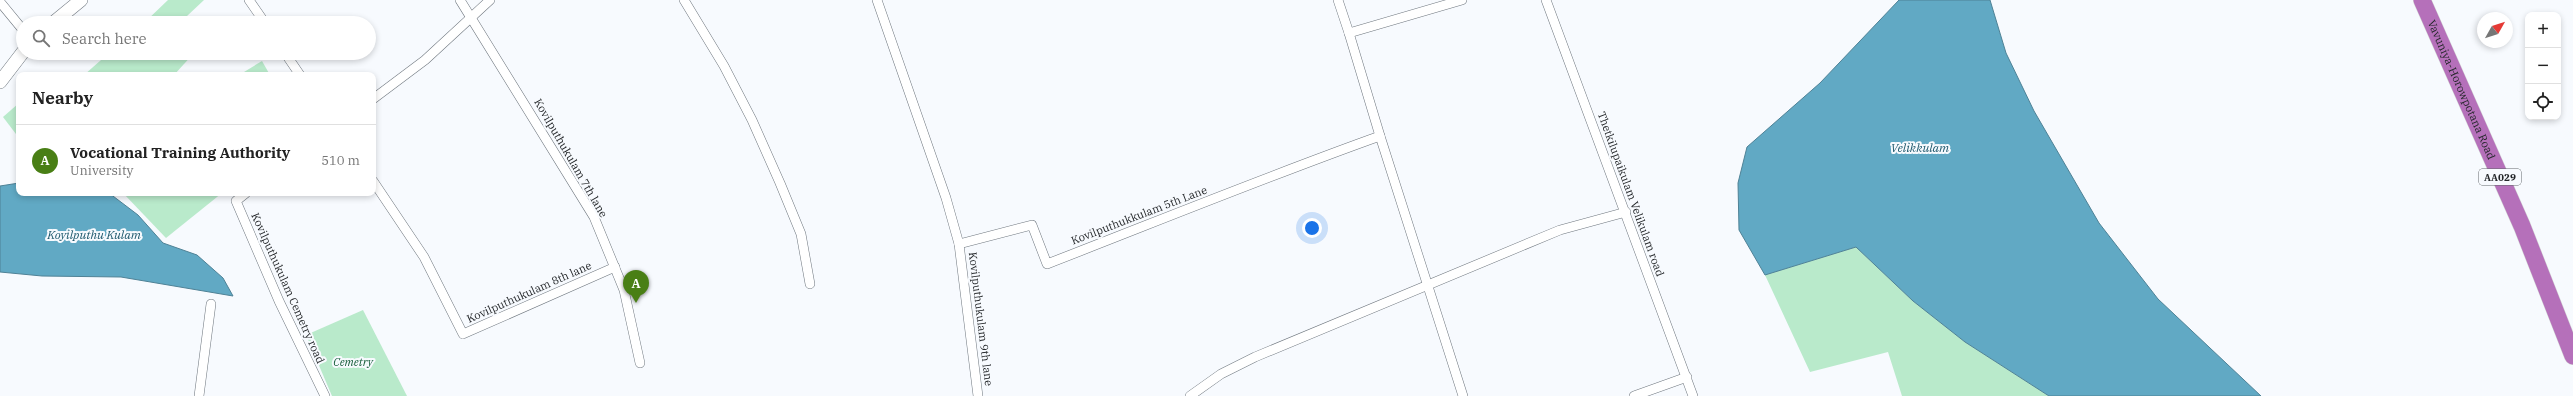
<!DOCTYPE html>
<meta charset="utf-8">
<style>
:root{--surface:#fff;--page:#f6f6f6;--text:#222;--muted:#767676;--line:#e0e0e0;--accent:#497f15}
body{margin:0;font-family:"IBM Plex Serif",serif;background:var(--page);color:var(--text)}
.controls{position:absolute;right:12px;top:12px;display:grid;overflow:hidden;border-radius:8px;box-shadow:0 2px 6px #0003}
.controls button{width:36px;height:36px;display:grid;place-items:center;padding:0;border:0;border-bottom:1px solid var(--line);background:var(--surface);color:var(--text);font:20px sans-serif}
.compass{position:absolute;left:2477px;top:12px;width:36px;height:36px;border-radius:50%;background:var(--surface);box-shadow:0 2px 6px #0003;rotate:51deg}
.you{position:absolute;left:1312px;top:228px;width:14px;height:14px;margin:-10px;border:3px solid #fff;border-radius:50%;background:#1a73e8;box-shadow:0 0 0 6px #1a73e833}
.badge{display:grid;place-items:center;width:26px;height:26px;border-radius:50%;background:var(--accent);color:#fff;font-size:13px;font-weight:700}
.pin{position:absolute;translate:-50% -33px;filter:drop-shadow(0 1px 2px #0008)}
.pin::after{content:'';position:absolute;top:21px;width:14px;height:12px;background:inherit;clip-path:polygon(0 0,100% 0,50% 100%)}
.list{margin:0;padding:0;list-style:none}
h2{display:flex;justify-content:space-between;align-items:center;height:52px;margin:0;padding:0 16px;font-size:17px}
h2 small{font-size:13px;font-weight:400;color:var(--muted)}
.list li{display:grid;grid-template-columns:26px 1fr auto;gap:12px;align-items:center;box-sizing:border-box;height:72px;padding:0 16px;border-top:1px solid var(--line)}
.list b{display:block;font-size:15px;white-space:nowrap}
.list p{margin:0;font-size:13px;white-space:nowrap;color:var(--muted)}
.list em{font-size:13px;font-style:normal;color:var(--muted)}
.icon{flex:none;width:22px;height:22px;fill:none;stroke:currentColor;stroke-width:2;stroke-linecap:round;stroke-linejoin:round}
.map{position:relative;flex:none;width:2573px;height:396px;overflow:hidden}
.search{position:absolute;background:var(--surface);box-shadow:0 2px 6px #0003;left:16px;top:16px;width:360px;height:44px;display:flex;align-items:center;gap:10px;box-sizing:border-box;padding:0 14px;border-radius:22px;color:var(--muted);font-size:15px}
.panel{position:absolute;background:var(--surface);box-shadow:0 2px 6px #0003;left:16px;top:72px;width:360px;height:124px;border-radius:8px}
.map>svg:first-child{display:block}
.green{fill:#b9eacb}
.water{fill:#61a9c4;stroke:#4f8296}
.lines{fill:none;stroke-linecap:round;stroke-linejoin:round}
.street-casing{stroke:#6f777f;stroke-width:10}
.secondary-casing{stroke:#6f777f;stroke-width:14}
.highway-casing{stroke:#d3d4d4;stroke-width:18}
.street{stroke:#fff;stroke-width:9}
.secondary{stroke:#fff;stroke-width:13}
.highway{stroke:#b570ba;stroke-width:17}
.labels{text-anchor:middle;stroke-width:4;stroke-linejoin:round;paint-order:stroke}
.shield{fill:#f7fafe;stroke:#63666a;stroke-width:1}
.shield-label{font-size:10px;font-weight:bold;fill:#24272a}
.street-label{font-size:11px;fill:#24272a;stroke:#f7fafe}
.park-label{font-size:11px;font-style:italic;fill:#135b38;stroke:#f7fafe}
.water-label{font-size:12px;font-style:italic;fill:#215b6f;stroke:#f7fafe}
</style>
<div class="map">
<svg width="2573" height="396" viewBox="0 0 2573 396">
<rect width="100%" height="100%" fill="#f7fafe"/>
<g class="green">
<path d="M168 0H204L187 16 191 23H144Z"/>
<path d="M109 53H194L174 75H84Z"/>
<path d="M262 61 270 75H239Z"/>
<path d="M19 103V138L3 117Z"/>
<path d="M123 193H222L166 238Z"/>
<path d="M1856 247 1913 301 1965 342 2049 396H1902L1888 352 1810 372 1765 275Z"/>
<path d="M363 310 407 396H332L306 335Z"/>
</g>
<g class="water">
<path d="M1899 0H1990L2006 53 2034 111 2099 223 2158 299 2261 396H2049L1965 342 1913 301 1856 247 1765 275 1739 230 1738 183 1747 147 1820 83Z"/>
<path d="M19 183V193H109L138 215 163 243 197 255 223 278 233 296 121 277 42 276 0 272V186Z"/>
</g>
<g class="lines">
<defs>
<g id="street">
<path d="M249 0 265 23"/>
<path d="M460 0 594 217 624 290 640 363"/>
<path d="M684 0 724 66 752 120 780 183 801 234 810 284"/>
<path d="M877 0 946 198 959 244 1032 225 1047 264C1158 221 1268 176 1380 136L1349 33 1462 0"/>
<path d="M1338 0 1349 33"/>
<path d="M1546 0 1693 396"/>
<path d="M0 2 23 30"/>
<path d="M285 53 300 75"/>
<path d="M373 99 425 60 490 0"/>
<path d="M1380 136 1463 396"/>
<path d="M373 181 424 257 463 334 615 267"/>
<path d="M246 193 236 201 279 301 325 396"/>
<path d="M959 244 978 396"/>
<path d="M199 396 211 304"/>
<path d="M1190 396 1221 374 1255 357 1560 230 1626 212"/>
<path d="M1634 396 1687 377"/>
</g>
<g id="secondary">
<path d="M53 23 81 0"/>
<path d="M0 82 23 52"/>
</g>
<g id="highway">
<path id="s1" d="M2422 0 2522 226 2573 356"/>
</g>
</defs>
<use href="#street" class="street-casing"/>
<use href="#secondary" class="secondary-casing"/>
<use href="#highway" class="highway-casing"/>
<use href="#street" class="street"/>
<use href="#secondary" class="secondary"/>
<use href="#highway" class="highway"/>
</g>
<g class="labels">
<rect class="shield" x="2479" y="169" width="42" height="16" rx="3"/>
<g class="shield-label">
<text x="2500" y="181">AA029</text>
</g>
<g class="street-label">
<text dy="4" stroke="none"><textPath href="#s1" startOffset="98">Vavuniya-Horowpotana Road</textPath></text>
<text transform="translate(571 158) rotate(60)" y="4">Kovilputhukulam 7th lane</text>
<text transform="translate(1631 194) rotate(70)" y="4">Thetkilupaikulam Velikulam road</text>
<text transform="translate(1139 215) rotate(-21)" y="4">Kovilputhukkulam 5th Lane</text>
<text transform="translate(288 288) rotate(66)" y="4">Kovilputhukulam Cemetry road</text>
<text transform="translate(529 292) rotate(-24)" y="4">Kovilputhukulam 8th lane</text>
<text transform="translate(981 319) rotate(83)" y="4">Kovilputhukulam 9th lane</text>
</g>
<g class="park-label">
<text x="353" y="366">Cemetry</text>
</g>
<g class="water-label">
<text x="1920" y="152">Velikkulam</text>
<text x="94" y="239">Koyilputhu Kulam</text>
</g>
</g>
</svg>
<div class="controls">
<button>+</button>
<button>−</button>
<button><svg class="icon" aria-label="locate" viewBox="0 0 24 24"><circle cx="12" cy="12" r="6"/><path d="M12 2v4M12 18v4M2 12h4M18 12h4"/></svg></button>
</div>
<svg class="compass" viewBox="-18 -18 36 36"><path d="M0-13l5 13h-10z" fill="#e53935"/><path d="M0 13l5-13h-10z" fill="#767676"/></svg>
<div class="you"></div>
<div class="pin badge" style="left:636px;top:303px">A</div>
<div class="search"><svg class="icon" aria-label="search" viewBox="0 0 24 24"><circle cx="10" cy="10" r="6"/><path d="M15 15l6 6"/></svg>Search here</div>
<section class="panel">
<h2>Nearby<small></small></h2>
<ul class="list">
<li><span class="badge">A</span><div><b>Vocational Training Authority</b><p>University</p></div><em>510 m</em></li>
</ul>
</section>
</div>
